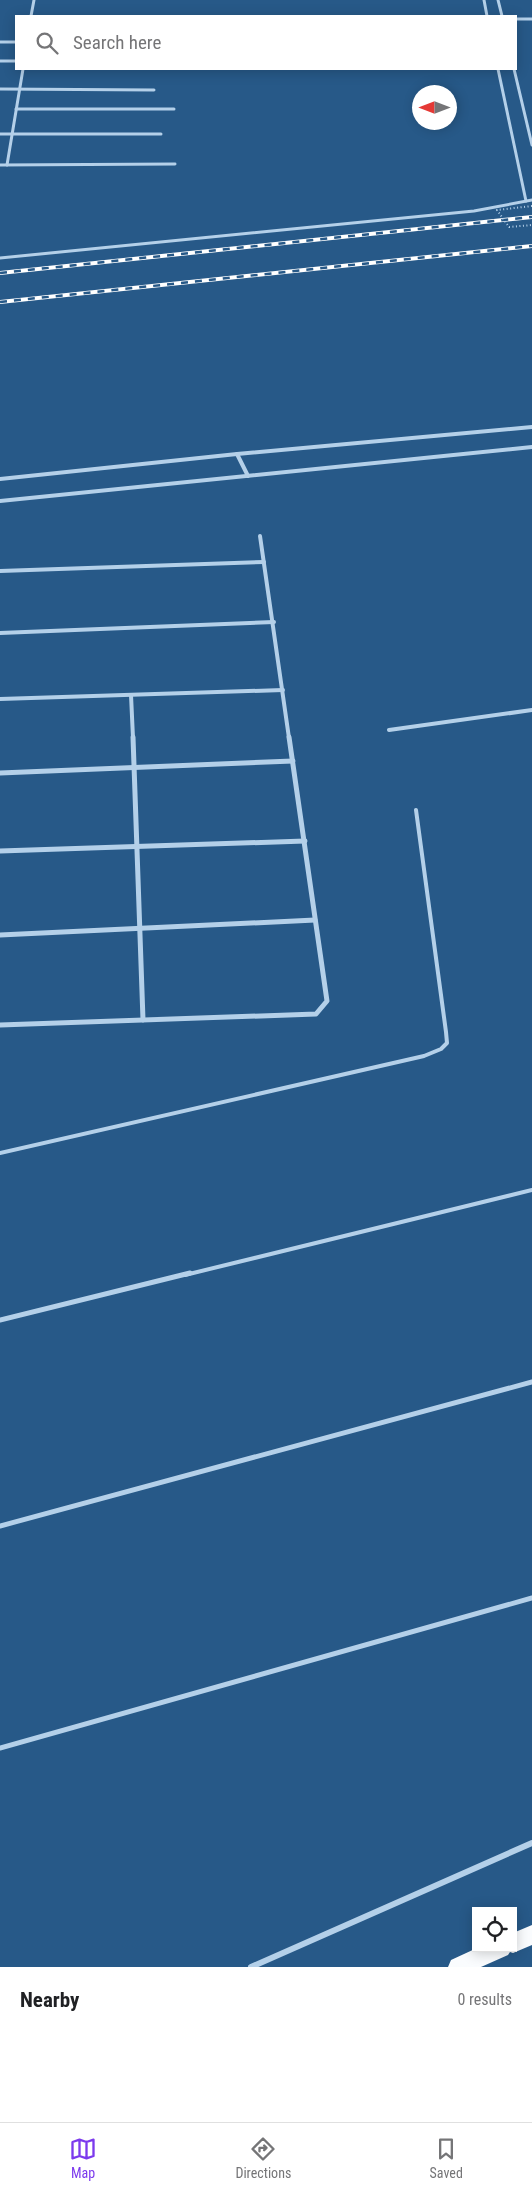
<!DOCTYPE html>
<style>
:root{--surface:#fff;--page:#f6f6f6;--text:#202124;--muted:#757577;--line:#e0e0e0;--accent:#7c3aed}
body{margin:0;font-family:"Roboto Condensed",sans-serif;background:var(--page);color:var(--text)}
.controls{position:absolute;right:15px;bottom:15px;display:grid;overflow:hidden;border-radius:0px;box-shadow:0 2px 12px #0003}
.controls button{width:45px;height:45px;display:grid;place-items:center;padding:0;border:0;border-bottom:1px solid var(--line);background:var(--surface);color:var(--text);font:25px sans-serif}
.compass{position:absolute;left:412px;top:85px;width:45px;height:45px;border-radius:50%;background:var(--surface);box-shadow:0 2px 12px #0003;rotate:270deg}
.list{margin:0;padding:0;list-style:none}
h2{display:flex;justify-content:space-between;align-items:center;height:65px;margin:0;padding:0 20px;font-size:21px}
h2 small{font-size:16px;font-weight:400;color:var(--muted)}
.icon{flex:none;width:28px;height:28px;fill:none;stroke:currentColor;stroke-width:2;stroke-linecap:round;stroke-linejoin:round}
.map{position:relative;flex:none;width:532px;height:1967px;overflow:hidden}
.search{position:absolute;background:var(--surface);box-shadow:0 2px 12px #0003;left:15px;right:15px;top:15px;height:55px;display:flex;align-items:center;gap:12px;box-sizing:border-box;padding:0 18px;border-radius:0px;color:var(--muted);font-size:19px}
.sheet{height:155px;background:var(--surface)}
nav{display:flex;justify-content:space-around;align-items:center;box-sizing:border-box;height:70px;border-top:1px solid var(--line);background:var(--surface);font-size:14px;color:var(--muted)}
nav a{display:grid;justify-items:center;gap:2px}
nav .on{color:var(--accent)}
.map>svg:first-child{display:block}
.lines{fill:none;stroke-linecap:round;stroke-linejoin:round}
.service-far1{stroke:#b4d0e9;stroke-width:4}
.service{stroke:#b4d0e9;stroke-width:5}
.minor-far3{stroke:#b4d0e9;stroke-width:3}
.minor-far2{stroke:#b4d0e9;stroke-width:4}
.minor-far1{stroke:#b4d0e9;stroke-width:5}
.minor{stroke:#b4d0e9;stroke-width:6}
.trunk{fill:#fafcfe;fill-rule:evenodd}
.rail-casing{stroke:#fff;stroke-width:4}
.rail{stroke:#275988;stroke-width:2.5;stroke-dasharray:7;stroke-linecap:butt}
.path-bridge{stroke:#b4d0e9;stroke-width:2;stroke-dasharray:1 2.5;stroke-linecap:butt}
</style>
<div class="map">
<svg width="532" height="1967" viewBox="0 0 532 1967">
<rect width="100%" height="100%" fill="#275988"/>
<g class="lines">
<g class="service-far1">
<path d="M0 1153 424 1056 441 1049 447 1043 446 1032 416 810"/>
<path d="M185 1275 532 1190"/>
</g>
<g class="service">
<path d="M0 1320 190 1273"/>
<path d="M0 1526 532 1382"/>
<path d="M0 1748 532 1598"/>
</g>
<g class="minor-far3">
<path d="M484 0 487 16"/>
<path d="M498 0 502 16"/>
<path d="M31 16 34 0"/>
<path d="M516 19H532"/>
<path d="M0 42H16"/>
<path d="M0 61H16"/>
<path d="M498 69 526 201"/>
<path d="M514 69 532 145"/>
<path d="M0 89 154 90"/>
<path d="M16 109H174"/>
<path d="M0 134H161"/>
<path d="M0 165 175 164"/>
<path d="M7 165 23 69"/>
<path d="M0 258 474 211 532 200"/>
</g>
<g class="minor-far2">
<path d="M237 454 248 476"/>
<path d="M0 479 237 454 532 427"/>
<path d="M0 501 532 447"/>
<path d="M260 536 289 738"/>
<path d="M0 571 264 562"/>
<path d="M0 633 274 622"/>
<path d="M131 695 133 738"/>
<path d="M0 699 283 690"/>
<path d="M389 730 532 710"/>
</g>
<g class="minor-far1">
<path d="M133 737 143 1020"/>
<path d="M0 773 293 761"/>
<path d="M0 851 305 841"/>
<path d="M0 935 315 920"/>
<path d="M0 1025 316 1014 327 1001 289 737"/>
</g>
<path class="minor" d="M251 1967 532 1843"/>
<path class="trunk" d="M532 1925V1945L513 1953 510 1952 508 1955 481 1967H448L451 1960 477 1948H513V1933Z"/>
<defs>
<g id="rail">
<path d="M0 273 532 217"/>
<path d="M0 302 532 246"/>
</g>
</defs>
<use href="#rail" class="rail-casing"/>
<use href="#rail" class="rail"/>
<path class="path-bridge" d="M532 206 497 210 509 227 532 225"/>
</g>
</svg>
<div class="controls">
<button><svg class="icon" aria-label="locate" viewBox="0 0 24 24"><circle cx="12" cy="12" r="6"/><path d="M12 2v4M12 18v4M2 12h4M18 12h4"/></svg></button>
</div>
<svg class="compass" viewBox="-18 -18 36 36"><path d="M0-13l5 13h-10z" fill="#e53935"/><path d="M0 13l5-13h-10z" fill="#757577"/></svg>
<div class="search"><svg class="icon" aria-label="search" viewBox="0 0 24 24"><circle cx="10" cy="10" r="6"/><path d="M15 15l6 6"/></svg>Search here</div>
</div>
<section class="sheet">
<h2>Nearby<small>0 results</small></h2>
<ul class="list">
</ul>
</section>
<nav>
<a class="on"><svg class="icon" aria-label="map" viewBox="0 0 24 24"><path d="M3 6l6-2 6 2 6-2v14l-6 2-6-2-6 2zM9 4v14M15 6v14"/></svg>Map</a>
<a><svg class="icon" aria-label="directions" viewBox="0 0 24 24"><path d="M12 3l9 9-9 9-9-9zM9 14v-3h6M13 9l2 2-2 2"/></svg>Directions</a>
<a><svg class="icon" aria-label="saved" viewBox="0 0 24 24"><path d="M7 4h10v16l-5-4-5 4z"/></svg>Saved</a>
</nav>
